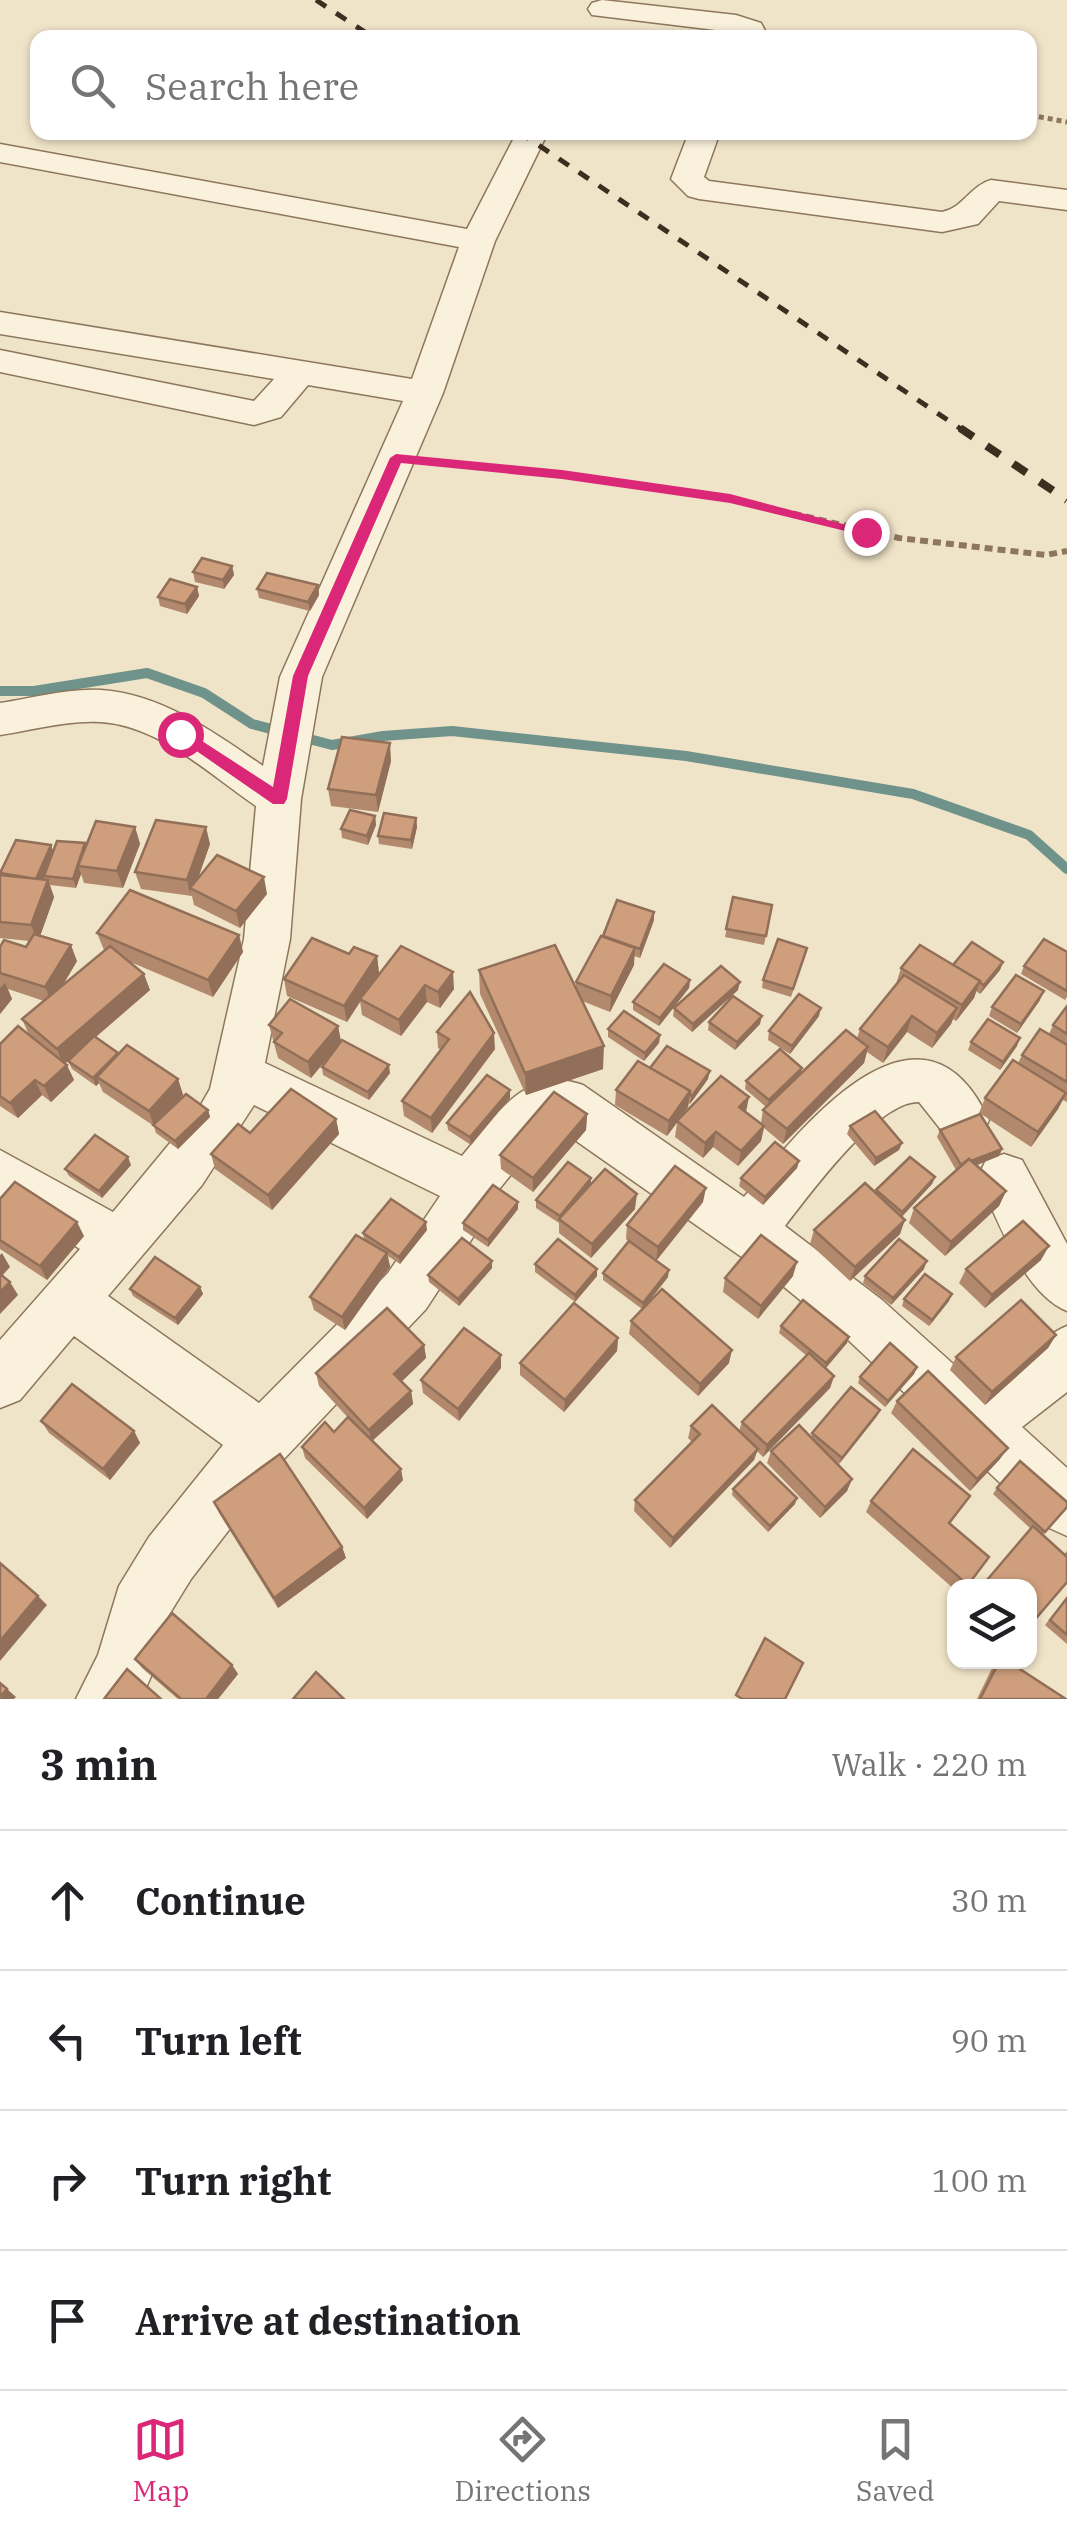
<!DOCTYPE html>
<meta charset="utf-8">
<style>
:root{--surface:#fff;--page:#f2f2f2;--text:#202124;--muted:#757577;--line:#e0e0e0;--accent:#db2777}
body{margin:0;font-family:"IBM Plex Serif",serif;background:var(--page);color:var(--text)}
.controls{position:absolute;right:30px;bottom:30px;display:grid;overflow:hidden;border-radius:20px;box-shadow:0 2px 8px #0004}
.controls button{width:90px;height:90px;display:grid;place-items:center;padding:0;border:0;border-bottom:2px solid var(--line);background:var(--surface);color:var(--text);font:50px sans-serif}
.stop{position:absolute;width:30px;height:30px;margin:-22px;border:8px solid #db2777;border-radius:50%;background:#fff}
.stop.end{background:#db2777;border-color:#fff;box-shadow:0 2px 10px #0008}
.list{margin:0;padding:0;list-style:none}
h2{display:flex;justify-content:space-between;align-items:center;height:130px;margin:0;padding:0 40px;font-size:42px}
h2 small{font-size:32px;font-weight:400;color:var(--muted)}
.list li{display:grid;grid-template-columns:65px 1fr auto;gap:30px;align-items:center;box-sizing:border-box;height:140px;padding:0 40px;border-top:2px solid var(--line)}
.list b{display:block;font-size:38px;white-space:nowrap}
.list em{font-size:32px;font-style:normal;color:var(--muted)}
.icon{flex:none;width:55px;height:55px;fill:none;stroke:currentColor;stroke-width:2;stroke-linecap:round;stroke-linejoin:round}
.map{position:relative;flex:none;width:1067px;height:1699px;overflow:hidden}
.search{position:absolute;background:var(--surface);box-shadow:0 2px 8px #0004;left:30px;right:30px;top:30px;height:110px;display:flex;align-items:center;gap:25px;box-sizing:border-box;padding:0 35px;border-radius:20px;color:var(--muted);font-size:38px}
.sheet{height:690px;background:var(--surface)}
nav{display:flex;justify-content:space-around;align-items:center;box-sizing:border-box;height:140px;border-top:2px solid var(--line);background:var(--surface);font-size:28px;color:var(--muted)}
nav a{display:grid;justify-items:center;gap:5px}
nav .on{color:var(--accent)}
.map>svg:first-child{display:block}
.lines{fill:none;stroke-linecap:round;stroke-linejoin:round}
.stream{stroke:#6f938a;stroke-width:10}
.minor-casing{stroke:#8d765c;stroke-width:3}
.path-far1{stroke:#8d765c;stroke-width:5;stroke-dasharray:5 4;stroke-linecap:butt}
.path{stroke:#8d765c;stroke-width:6;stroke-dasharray:8 5;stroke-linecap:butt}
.minor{fill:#faf1dc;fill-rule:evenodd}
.rail-far1{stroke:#3d2e20;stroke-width:5;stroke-dasharray:12 12;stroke-linecap:butt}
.rail{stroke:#3d2e20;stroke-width:8;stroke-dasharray:16 16;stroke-linecap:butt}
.wall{fill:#b2896c}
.shaded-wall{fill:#916f58}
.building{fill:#cf9f7d;stroke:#916f58;stroke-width:2.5}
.route{fill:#db2777}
</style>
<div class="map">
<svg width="1067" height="1699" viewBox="0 0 1067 1699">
<rect width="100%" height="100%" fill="#f0e4c8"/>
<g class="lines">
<path class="stream" d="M0 691H34L147 673 204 693 252 724 332 745 383 736 452 731 686 756 913 794 1029 835 1067 869"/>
<defs>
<g id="minor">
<path d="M602 0 736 15 761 23 769 38H740L732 32 592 15 588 9 592 3Z"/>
<path d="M517 132H548L495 241 443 393 322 677 301 799 290 939 265 1063 462 1156C495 1117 525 1064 583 1085L744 1197C800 1129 921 974 989 1120L982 1136 964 1142 946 1136 919 1102C877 1101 810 1194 785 1226L882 1300 981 1389C1007 1371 1040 1337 1067 1326V1392L1022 1427 1067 1468V1536L1047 1527 844 1336 783 1286 552 1124 492 1198 479 1228 426 1309 283 1460 191 1579 167 1618 156 1665 141 1699H76L98 1655 119 1586 149 1537 223 1445 74 1336 20 1400 0 1408V1340L80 1249 0 1200V1150L113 1212 199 1108 210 1089 244 939 256 806C210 775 159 725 100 722 67 720 33 730 0 735V703C33 698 68 688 101 690 162 694 215 733 263 766L280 677 403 401 308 385 281 417 254 425 0 372V350L254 401 274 379 0 334V312L412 379 459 247 0 162V144L467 229ZM254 1105 440 1196 388 1273 259 1403 108 1296 202 1185Z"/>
<path d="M689 132H720L704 177 709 181 942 212C963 208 970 186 991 180L1067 190V210L999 201 978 224 942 232 699 199 688 196 671 179Z"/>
<path d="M1004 1154 1022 1160 1067 1244V1311C1024 1294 997 1219 978 1177L986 1160Z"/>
</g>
</defs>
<use href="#minor" class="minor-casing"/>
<path class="path-far1" d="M1030 115 1067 122"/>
<path class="path" d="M433 462 562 475 730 499 899 538 1046 555 1067 551"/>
<use href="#minor" class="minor"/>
<g class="rail-far1">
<path d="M316 0 374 38"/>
<path d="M519 132 964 431"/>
</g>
<path class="rail" d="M960 428 1067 500"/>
</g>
<g class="wall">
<path d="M232 566 234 575 224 589 195 582 193 572Z"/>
<path d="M318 585 319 595 310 611 259 598 257 589Z"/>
<path d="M197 587 199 596 187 614 160 606 158 597Z"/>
<path d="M391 761 378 812 331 806 328 789Z"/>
<path d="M375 816 376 825 368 845 342 838 341 829Z"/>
<path d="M416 818 417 827 412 849 379 844 378 836Z"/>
<path d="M135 827 140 844 123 888 84 883 81 874 76 888 50 885 54 897 40 936 77 961 63 985 104 950 97 933 239 935 243 952 213 997 128 961 150 990 96 1037 119 1054 178 1079 183 1095 171 1108 208 1110 210 1117 178 1149 156 1133 154 1126 103 1092 99 1083 96 1086 72 1069 68 1061 74 1056 65 1063 74 1080 51 1102 42 1095 18 1118 0 1106V1044L29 1035 22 1019 44 1001 8 989 12 999 0 1014V947H26L29 941 0 938V875L51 845 53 851 86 846Z"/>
<path d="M210 844 198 878 267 894 240 928 194 905 192 896 141 889 135 872Z"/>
<path d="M733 897 772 905 764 945 725 937Z"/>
<path d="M654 912V920L640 958 634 956V965L610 1012 582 1001 603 1069 526 1095 480 994 479 970 576 989V982L603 936Z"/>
<path d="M1067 952V997L1065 1000 1021 974 1024 966Z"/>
<path d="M349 954 377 956 379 973 373 982 454 989 440 1008 427 1002 401 1036 362 1015 360 1001 347 1022 287 996 284 979Z"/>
<path d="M805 956 791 997 762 988 763 980Z"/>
<path d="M1003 962 1000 970 980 994 976 991 974 998 956 1021 953 1019 951 1024 932 1048 907 1032 883 1063 867 1052 864 1063 783 1144 764 1128 761 1141 738 1166 713 1147 703 1158 675 1137 677 1123 667 1136 615 1105 616 1090 650 1068 708 1079 690 1104 689 1103 688 1107 680 1119 746 1112 761 1123 763 1110 766 1107 745 1089 746 1081 801 1073 857 1038 860 1029 896 984 901 968Z"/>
<path d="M690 980 689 988 659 1026 633 1010V1002Z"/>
<path d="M738 990 692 1032 673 1016 674 1008Z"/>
<path d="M1040 1000 1017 1033 989 1016 992 1007Z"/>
<path d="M1067 1006V1045L1049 1034 1053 1025Z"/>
<path d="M819 1016 790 1054 768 1040 769 1031Z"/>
<path d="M709 1022 760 1024 735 1050 708 1030Z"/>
<path d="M269 1025 338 1026 341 1042 390 1073 369 1100 323 1075 322 1067 340 1042 311 1078 278 1058Z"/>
<path d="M608 1029 660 1035 659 1043 644 1061 608 1037Z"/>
<path d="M437 1032 495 1049 432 1133 404 1116 402 1101 441 1050 438 1048Z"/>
<path d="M971 1042 1017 1046 1000 1070 968 1050Z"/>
<path d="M1067 1045V1102L1063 1100 1058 1109 1031 1147 981 1114 1002 1149 999 1156 976 1165 1006 1191 999 1206 945 1256 909 1223 914 1208 956 1170 937 1137 940 1130 980 1114 979 1113 985 1098 1018 1063 1022 1055Z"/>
<path d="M510 1090V1098L471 1145 448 1130 447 1123Z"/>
<path d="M587 1114 586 1130 533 1192 501 1169 500 1155Z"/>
<path d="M336 1119 339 1134 272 1210 215 1169 211 1154 250 1133Z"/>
<path d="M850 1126 902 1143 899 1150 874 1166 847 1134Z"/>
<path d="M799 1161 797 1168 763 1205 739 1186 741 1178Z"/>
<path d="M131 1165 102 1198 69 1176 65 1169Z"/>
<path d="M935 1177 932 1184 902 1217 900 1234 850 1281 810 1244 814 1230 875 1193 876 1190Z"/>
<path d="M591 1185 635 1209 591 1258 559 1233V1223L536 1208V1200Z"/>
<path d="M0 1199 84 1236 47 1280 0 1249Z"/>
<path d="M703 1202 656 1261 668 1277 644 1308 729 1363 698 1396 629 1334 631 1321 642 1309 603 1280V1273L629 1242 626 1239 627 1225Z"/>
<path d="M518 1209 488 1247 463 1230V1223Z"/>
<path d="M427 1230 400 1264 388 1256 390 1267 345 1330 314 1310 310 1297 364 1239 363 1233Z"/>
<path d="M1041 1260 985 1308 959 1283 966 1269Z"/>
<path d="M535 1264 597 1276 575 1302 535 1272Z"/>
<path d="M492 1268 459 1306 429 1282 428 1275Z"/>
<path d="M924 1269 891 1305 863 1283 865 1276Z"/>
<path d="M793 1276 758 1319 723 1292 725 1278Z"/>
<path d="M200 1287 203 1294 178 1325 133 1296 130 1289Z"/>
<path d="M904 1299 949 1301 929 1326 902 1306Z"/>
<path d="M781 1326 849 1337 847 1343 826 1368 834 1376 830 1388 763 1457 757 1451 754 1460 670 1548 634 1511 635 1500 692 1442 688 1438 691 1426 739 1431 742 1422 807 1356 779 1333Z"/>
<path d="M1056 1335 1048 1348 985 1405 950 1370 956 1357Z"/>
<path d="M618 1338 617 1351 564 1412 520 1375V1363Z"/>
<path d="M424 1345 426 1358 401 1382 411 1391 413 1404 372 1441 403 1480 367 1519 305 1458 302 1447 334 1432 351 1421 319 1386 316 1373Z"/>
<path d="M917 1367 914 1374 885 1407 858 1383 860 1377Z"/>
<path d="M501 1368 459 1421 423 1393 421 1380Z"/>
<path d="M897 1401 1000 1459 970 1491 891 1413Z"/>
<path d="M880 1410 877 1416 839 1464 827 1453 852 1479 847 1491 820 1518 767 1463 771 1451 811 1437 812 1433Z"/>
<path d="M41 1421 134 1431 140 1443 110 1480 49 1433Z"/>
<path d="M997 1488 1067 1502 1043 1535 1064 1554 1067 1551V1582L1030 1626V1586H982L1031 1529 993 1494Z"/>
<path d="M733 1489 795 1504 768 1532 732 1495Z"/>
<path d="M970 1496 950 1524 989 1557 967 1586H954V1589L866 1512 871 1501Z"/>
<path d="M214 1502 342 1547 346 1558 278 1608 219 1513Z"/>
<path d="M1067 1597V1644L1045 1625Z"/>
<path d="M135 1659 232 1665 238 1674 218 1699H178L142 1668Z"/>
<path d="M997 1662H999L1066 1699H977L993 1666Z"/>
</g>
<g class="shaded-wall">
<path d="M232 566 234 575 224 589 223 580Z"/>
<path d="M318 585 319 595 310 611 308 602Z"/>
<path d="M197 587 199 596 187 614 185 604Z"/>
<path d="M390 743 391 761 378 812 376 795Z"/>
<path d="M375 816 376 825 368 845 367 836Z"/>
<path d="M416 818 417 827 412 849 411 840Z"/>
<path d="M135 827 140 844 123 888 117 871Z"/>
<path d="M206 827 210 844 194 890 190 888 191 897 187 880Z"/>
<path d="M51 845 54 854 39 888 36 879Z"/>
<path d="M78 866 81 874 76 888 73 879Z"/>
<path d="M264 877 267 894 240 928 236 911Z"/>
<path d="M48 880 54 897 38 942 31 925Z"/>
<path d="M654 912V920L640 958V949Z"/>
<path d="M239 935 243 952 213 997 208 980Z"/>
<path d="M71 945 77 961 52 1003 45 987Z"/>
<path d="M635 948 634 965 610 1012 611 996Z"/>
<path d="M377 956 379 973 347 1022 344 1006Z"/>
<path d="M1003 962 1000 970 980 994 984 985Z"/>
<path d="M453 972 454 989 440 1008 438 992Z"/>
<path d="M144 974 150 990 63 1065 57 1049Z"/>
<path d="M690 980 689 988 659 1026 660 1018Z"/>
<path d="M980 981 974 998 956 1021 962 1005Z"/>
<path d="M740 982 738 990 692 1032 693 1024Z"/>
<path d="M5 983 12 999 0 1014V988Z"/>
<path d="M425 985 427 1002 401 1036 399 1020Z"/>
<path d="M1044 991 1040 1000 1017 1033 1021 1024Z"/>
<path d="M821 1008 819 1016 790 1054 792 1046Z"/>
<path d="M957 1008 951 1024 932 1048 937 1033Z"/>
<path d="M762 1016 760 1024 735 1050 737 1042Z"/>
<path d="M912 1016 907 1032 883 1063 888 1047Z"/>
<path d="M338 1026 341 1042 311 1078 308 1062Z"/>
<path d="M494 1033 495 1049 432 1133 431 1118Z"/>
<path d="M660 1035 659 1043 644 1061 645 1053Z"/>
<path d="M1020 1038 1017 1046 1000 1070 1003 1062Z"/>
<path d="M604 1046 603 1069 526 1095 525 1073Z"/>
<path d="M868 1047 864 1063 783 1144 787 1129Z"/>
<path d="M118 1053 97 1077 99 1083 96 1086 93 1078Z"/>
<path d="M67 1065 74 1080 51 1102 44 1086Z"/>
<path d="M389 1065 390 1073 369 1100 368 1092Z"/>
<path d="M802 1068 800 1076 767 1108 769 1100Z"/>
<path d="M710 1071 708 1079 690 1104 692 1096Z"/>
<path d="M178 1079 183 1095 154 1126 149 1111Z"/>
<path d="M35 1080 42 1095 18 1118 10 1103Z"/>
<path d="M510 1090V1098L471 1145 470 1137Z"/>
<path d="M690 1091 688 1107 667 1136 669 1121Z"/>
<path d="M1066 1093 1058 1109 1031 1147 1038 1132Z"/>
<path d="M749 1097 746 1112 739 1107Z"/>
<path d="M208 1110 210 1117 178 1149 175 1141Z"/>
<path d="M587 1114 586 1130 533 1192V1178Z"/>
<path d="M336 1119 339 1134 272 1210 268 1195Z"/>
<path d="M764 1126 761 1141 738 1166 741 1151Z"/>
<path d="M716 1132 713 1147 703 1158 705 1143Z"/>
<path d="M902 1143 899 1150 874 1166 876 1158Z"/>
<path d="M1002 1149 999 1156 958 1173 961 1165Z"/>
<path d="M128 1157 131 1165 102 1198 99 1191Z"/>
<path d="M799 1161 797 1168 763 1205 765 1197Z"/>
<path d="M935 1177 932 1184 899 1219 902 1212Z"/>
<path d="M591 1178V1186L562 1221 560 1216Z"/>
<path d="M706 1188 703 1202 656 1261 658 1247Z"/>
<path d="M1006 1191 999 1206 945 1256 951 1242Z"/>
<path d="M637 1194 635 1209 591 1258 592 1244Z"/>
<path d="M518 1202V1209L488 1247V1240Z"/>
<path d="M905 1220 900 1234 850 1281 855 1267Z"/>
<path d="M77 1222 84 1236 47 1280 40 1266Z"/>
<path d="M426 1222 427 1230 400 1264 399 1257Z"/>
<path d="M1049 1246 1041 1260 985 1308 992 1295Z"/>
<path d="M2 1253 10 1267 0 1278V1255Z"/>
<path d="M387 1253 390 1267 345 1330 342 1317Z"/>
<path d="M492 1261V1268L459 1306 458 1299Z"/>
<path d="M927 1261 924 1269 891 1305 893 1298Z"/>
<path d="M797 1262 793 1276 758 1319 761 1306Z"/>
<path d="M597 1269V1276L575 1302V1295Z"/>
<path d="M669 1270 668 1277 642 1310 643 1303Z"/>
<path d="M10 1282 18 1295 0 1314V1292Z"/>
<path d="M200 1287 203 1294 178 1325 175 1318Z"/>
<path d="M952 1294 949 1301 929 1326 932 1320Z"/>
<path d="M1056 1335 1048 1348 985 1405 992 1392Z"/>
<path d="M849 1337 847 1343 824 1370 826 1363Z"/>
<path d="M618 1338 617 1351 564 1412 565 1400Z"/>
<path d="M424 1345 426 1358 396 1387 394 1374Z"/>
<path d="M732 1350 729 1363 698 1396 700 1384Z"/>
<path d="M501 1355V1368L459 1421 458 1409Z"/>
<path d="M917 1367 914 1374 885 1407 888 1401Z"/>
<path d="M834 1376 830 1388 763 1457 767 1445Z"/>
<path d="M411 1391 413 1404 371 1442 369 1430Z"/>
<path d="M880 1410 877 1416 839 1464 842 1458Z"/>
<path d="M134 1431 140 1443 110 1480 103 1469Z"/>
<path d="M1008 1448 1000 1459 970 1491 977 1479Z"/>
<path d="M758 1449 754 1460 670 1548 673 1538Z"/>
<path d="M401 1469 403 1480 367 1519 364 1508Z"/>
<path d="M852 1479 847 1491 820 1518 825 1507Z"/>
<path d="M797 1498 795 1504 768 1532 770 1526Z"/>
<path d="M342 1547 346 1558 278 1608 274 1598Z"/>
<path d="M38 1596 47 1605 0 1661V1641Z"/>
<path d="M232 1665 238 1674 218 1699H206Z"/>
<path d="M7 1689 16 1697 14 1699H0Z"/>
</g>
<g class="building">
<path d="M202 558 232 566 223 580 193 572Z"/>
<path d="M267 573 318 585 308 602 257 589Z"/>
<path d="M170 579 197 587 185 604 158 597Z"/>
<path d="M342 737 390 743 376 795 328 789Z"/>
<path d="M350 810 375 816 367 836 341 829Z"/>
<path d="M384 813 416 818 411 840 378 836Z"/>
<path d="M156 820 206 827 187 880 135 872Z"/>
<path d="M96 821 135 827 117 871 78 866Z"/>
<path d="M16 840 51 845 36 879 0 873Z"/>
<path d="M57 841 85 843 73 879 44 876Z"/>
<path d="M217 855 264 877 236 911 190 888Z"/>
<path d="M0 875 48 880 31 925 0 922Z"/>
<path d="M130 890 239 935 208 980 97 933Z"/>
<path d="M733 897 772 905 766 936 726 929Z"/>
<path d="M617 900 654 912 640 949 603 936Z"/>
<path d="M34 934 71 945 45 987 0 973V947L4 940 26 947Z"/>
<path d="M601 936 635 948 611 996 576 982Z"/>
<path d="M312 938 349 954 354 947 377 956 344 1006 284 979Z"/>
<path d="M778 939 807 948 793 989 763 980Z"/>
<path d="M1044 939 1067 952V991L1024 966Z"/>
<path d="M972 942 1003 962 984 985 979 982 980 981 953 965Z"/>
<path d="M555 945 604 1046 525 1073 479 970Z"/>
<path d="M920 945 980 981 962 1005 901 968Z"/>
<path d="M110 946 144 974 57 1049 22 1019Z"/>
<path d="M401 946 453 972 438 992 425 985 399 1020 360 999Z"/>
<path d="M664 964 690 980 660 1018 633 1002Z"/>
<path d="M721 966 740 982 693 1024 674 1008Z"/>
<path d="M904 975 957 1008 937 1033 912 1016 888 1047 860 1029Z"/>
<path d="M1016 975 1044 991 1021 1024 992 1007Z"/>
<path d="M470 992 494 1033 431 1118 402 1101 449 1039 437 1032Z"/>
<path d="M799 994 821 1008 792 1046 769 1031Z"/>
<path d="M733 996 762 1016 737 1042 709 1022Z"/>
<path d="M290 999 338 1026 308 1062 274 1042 282 1033 269 1025Z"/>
<path d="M1067 1006V1034L1053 1025Z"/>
<path d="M624 1011 660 1035 645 1053 608 1029Z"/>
<path d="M988 1019 1020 1038 1003 1062 971 1042Z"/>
<path d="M18 1026 67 1065 44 1086 35 1080 10 1103 0 1096V1044Z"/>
<path d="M1040 1029 1067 1045V1082L1022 1055Z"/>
<path d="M846 1030 868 1047 787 1129 763 1110Z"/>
<path d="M94 1036 118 1053 93 1078 68 1061Z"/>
<path d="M342 1040 389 1065 368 1092 322 1067Z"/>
<path d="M127 1045 178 1079 149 1111 97 1077Z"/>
<path d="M667 1046 710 1071 692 1096 690 1095V1091L650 1068Z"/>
<path d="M780 1049 802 1068 769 1100 746 1081Z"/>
<path d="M1013 1060 1066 1093 1038 1132 985 1098Z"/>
<path d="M638 1061 690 1091 669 1121 616 1090Z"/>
<path d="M487 1075 510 1090 470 1137 447 1123Z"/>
<path d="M721 1076 749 1097 739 1107 764 1126 741 1151 716 1132 705 1143 677 1121Z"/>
<path d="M291 1089 336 1119 268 1195 211 1154 238 1124 250 1133Z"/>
<path d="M554 1092 587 1114 533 1178 500 1155Z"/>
<path d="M186 1094 208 1110 175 1141 153 1125Z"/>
<path d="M875 1111 902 1143 876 1158 850 1126Z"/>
<path d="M980 1114 1002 1149 971 1161 969 1159 961 1165 940 1130Z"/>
<path d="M95 1135 128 1157 99 1191 65 1169Z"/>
<path d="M775 1142 799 1161 765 1197 741 1178Z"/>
<path d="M910 1157 935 1177 902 1212 876 1190Z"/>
<path d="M969 1159 1006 1191 951 1242 914 1208Z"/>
<path d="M568 1162 591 1178 560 1216 536 1200Z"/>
<path d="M675 1166 706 1188 658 1247 627 1225Z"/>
<path d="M605 1169 637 1194 592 1244 559 1219Z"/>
<path d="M15 1182 77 1222 40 1266 0 1240V1199Z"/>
<path d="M865 1183 905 1220 855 1267 814 1230Z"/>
<path d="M493 1185 518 1202 488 1240 463 1223Z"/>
<path d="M391 1199 426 1222 399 1257 363 1233Z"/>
<path d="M1023 1221 1049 1246 992 1295 966 1269Z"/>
<path d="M356 1235 387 1253 342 1317 310 1297Z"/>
<path d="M761 1235 797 1262 761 1306 725 1278Z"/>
<path d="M462 1238 492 1261 458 1299 428 1275Z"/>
<path d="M558 1239 597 1269 575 1295 535 1264Z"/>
<path d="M899 1239 927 1261 893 1298 865 1276Z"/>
<path d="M629 1241 669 1270 643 1303 603 1273Z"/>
<path d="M155 1257 200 1287 175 1318 130 1289Z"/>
<path d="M0 1274 10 1282 0 1292Z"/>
<path d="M925 1274 952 1294 932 1320 904 1299Z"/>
<path d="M662 1289 732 1350 700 1384 631 1321Z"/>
<path d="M803 1300 849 1337 826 1363 781 1326Z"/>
<path d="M1021 1300 1056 1335 992 1392 956 1357Z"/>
<path d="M574 1303 618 1338 565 1400 520 1363Z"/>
<path d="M387 1308 424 1345 394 1374 411 1391 369 1430 316 1373Z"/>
<path d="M464 1328 501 1355 458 1409 421 1380Z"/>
<path d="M890 1343 917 1367 888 1401 860 1377Z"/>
<path d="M809 1353 834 1376 767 1445 742 1422Z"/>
<path d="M928 1371 1008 1448 977 1479 897 1401Z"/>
<path d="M72 1384 134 1431 103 1469 41 1421Z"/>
<path d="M851 1387 880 1410 842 1458 812 1433Z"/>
<path d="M712 1405 758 1449 673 1538 635 1500 700 1434 691 1426Z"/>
<path d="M348 1417 401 1469 364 1508 302 1447 325 1422 334 1432Z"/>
<path d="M799 1425 852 1479 825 1507 771 1451Z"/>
<path d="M913 1449 970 1496 949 1523 989 1557 968 1585 871 1501Z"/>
<path d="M280 1454 342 1547 274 1598 214 1502Z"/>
<path d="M1020 1461 1067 1502V1507L1045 1532 997 1488Z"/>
<path d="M760 1462 797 1498 770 1526 733 1489Z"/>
<path d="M1033 1526 1067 1557V1582L1032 1623 1030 1621V1586H994L987 1580Z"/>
<path d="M0 1563 38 1596 0 1641Z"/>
<path d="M1067 1598V1635L1050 1620Z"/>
<path d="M172 1613 232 1665 206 1699H181L135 1659Z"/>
<path d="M765 1638 803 1663 785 1699H742L736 1695Z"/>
<path d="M999 1662H1009L1066 1699H980Z"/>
<path d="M127 1669 161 1699H104Z"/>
<path d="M316 1672 344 1699H293Z"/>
<path d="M0 1683 7 1689 0 1697Z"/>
</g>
<path class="route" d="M396 454 562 470 730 494 873 532 866 536 730 503 562 479 401 463 308 676 287 799 284 804H273L172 734 180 728 185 730 273 787 293 676 390 458Z"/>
</svg>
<div class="controls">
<button><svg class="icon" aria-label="layers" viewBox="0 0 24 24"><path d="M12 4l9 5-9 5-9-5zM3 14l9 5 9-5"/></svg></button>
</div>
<div class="stop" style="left:180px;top:734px"></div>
<div class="stop end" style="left:866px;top:532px"></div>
<div class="search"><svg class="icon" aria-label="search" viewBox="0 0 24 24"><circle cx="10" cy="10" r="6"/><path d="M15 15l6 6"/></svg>Search here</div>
</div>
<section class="sheet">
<h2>3 min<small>Walk · 220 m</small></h2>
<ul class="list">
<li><svg class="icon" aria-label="ahead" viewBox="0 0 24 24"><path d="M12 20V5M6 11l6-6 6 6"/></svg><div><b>Continue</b></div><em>30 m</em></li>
<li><svg class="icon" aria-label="left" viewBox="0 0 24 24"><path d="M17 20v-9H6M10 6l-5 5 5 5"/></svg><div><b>Turn left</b></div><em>90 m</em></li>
<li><svg class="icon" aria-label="right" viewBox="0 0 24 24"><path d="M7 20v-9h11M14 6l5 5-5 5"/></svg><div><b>Turn right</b></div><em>100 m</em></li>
<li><svg class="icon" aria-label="arrive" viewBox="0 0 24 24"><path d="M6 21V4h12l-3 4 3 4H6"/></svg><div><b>Arrive at destination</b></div></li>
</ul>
</section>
<nav>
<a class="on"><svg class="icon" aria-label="map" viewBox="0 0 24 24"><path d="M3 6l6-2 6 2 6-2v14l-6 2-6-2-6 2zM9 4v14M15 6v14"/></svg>Map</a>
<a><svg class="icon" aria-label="directions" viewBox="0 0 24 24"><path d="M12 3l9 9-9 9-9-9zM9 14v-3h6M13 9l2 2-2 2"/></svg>Directions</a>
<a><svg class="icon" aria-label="saved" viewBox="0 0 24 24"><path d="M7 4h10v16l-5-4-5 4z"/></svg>Saved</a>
</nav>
